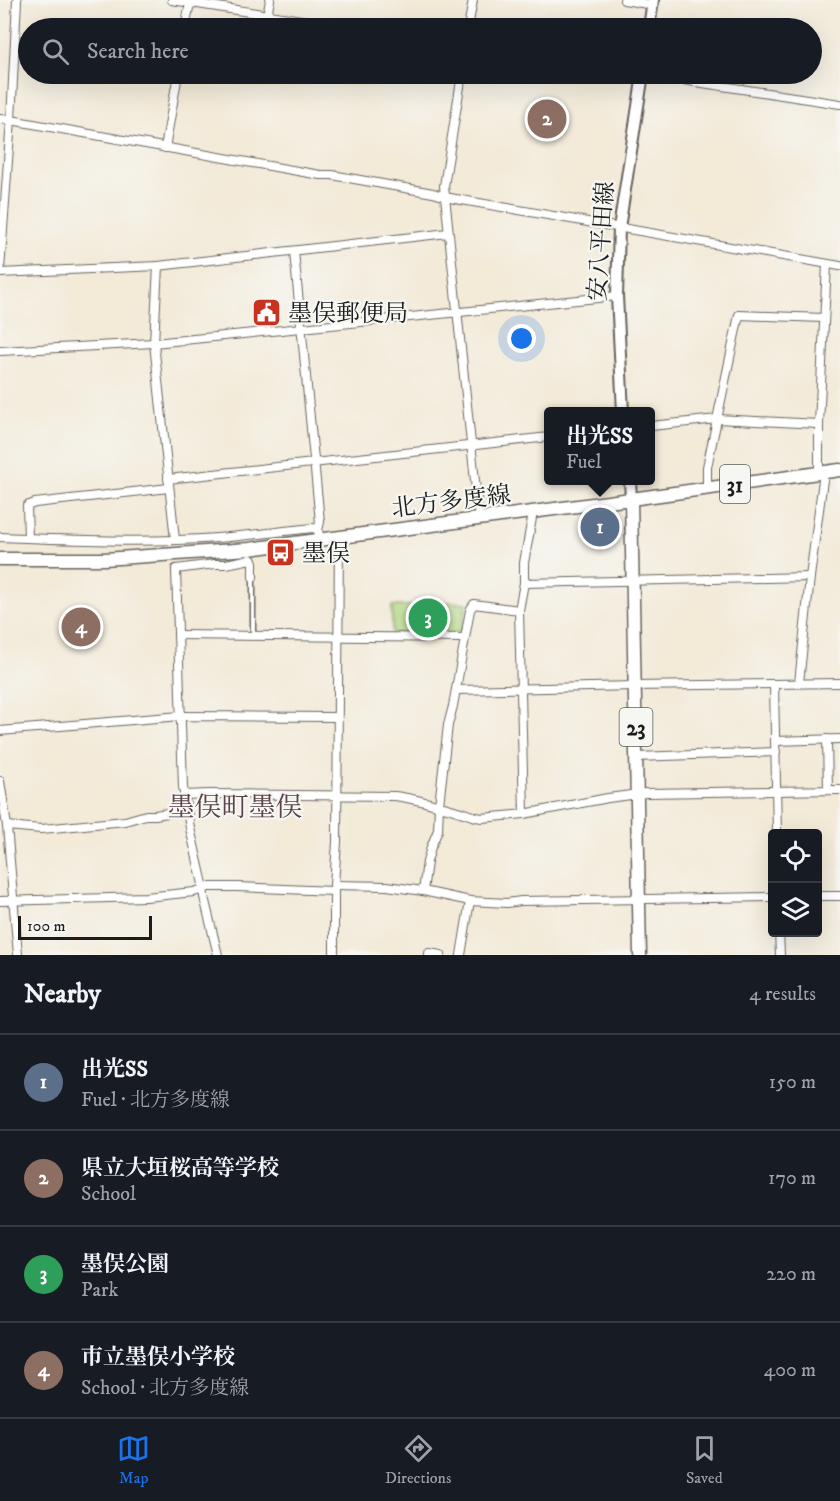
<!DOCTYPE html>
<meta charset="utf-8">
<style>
:root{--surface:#171b24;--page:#20242c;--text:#f1f3f6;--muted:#9ea1a6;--line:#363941;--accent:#1a73e8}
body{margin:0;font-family:"IM FELL DW Pica","Noto Serif JP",serif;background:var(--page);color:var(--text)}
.controls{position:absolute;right:18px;bottom:18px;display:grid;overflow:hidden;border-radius:6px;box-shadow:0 6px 24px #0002}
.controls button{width:54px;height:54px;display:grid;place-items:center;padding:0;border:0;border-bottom:2px solid var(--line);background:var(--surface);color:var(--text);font:30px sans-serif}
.scale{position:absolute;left:18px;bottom:15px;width:134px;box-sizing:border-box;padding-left:6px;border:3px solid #1c1c1c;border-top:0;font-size:16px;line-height:21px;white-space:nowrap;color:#1c1c1c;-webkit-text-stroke:4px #f6f6f2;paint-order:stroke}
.you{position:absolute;left:522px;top:339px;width:21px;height:21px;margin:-15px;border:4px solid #fff;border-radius:50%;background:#1a73e8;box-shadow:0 0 0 9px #1a73e833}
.badge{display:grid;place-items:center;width:39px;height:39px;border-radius:50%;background:var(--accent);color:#fff;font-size:20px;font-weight:700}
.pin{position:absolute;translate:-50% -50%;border:3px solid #fff;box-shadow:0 2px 6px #0006}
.popup{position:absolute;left:544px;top:407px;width:111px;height:78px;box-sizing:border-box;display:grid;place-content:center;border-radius:6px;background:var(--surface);filter:drop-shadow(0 2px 4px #0005);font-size:20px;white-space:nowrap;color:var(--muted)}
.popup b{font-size:22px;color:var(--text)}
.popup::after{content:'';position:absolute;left:50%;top:100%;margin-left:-12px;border:12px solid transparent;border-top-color:var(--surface)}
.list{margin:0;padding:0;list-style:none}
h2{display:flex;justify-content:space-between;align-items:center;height:78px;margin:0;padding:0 24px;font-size:26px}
h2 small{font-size:20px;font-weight:400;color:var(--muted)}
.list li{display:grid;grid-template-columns:39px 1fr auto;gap:18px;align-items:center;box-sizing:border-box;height:96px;padding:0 24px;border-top:2px solid var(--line)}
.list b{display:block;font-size:22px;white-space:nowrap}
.list p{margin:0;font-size:20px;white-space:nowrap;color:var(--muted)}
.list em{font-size:20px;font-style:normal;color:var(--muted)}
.icon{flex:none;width:33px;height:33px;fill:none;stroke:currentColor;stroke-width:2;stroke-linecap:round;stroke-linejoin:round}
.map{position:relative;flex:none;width:840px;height:955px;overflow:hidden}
.search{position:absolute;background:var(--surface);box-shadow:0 6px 24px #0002;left:18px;right:18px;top:18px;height:66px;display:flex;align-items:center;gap:15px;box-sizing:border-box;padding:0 21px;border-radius:33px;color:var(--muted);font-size:22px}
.sheet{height:462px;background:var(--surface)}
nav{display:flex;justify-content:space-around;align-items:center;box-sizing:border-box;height:84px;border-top:2px solid var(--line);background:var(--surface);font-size:16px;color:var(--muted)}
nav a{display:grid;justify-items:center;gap:3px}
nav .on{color:var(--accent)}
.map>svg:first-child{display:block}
.green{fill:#aed37c;stroke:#65784c;stroke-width:1.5}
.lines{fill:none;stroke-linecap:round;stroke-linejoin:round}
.lane-casing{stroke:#67645e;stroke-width:7}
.street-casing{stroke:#67645e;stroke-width:10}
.secondary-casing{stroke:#67645e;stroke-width:14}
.primary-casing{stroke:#67645e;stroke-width:15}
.lane{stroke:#fff;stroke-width:4}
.street{stroke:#fff;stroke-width:8}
.secondary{stroke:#fff;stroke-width:10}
.primary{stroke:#fff;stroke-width:12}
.labels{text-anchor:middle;stroke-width:4.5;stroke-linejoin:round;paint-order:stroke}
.shield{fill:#f6f6f2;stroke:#5d5d5c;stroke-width:1.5}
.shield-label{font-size:22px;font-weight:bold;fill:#1c1c1c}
.street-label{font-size:24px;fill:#1c1c1c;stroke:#f6f6f2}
.poi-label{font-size:24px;fill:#1c1c1c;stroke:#f6f6f2;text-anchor:start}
.quarter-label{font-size:27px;fill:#5b444c;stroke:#f6f6f2}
</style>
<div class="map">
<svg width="840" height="955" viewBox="0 0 840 955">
<rect width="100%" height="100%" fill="#f6f6f2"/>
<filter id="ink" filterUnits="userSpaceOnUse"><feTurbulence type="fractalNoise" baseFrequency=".0167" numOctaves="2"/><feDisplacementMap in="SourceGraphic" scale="12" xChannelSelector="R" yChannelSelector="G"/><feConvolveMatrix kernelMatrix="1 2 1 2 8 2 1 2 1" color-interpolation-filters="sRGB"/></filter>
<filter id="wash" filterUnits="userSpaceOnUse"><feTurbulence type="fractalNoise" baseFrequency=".008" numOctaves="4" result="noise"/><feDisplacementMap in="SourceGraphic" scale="24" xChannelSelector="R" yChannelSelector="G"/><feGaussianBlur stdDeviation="1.35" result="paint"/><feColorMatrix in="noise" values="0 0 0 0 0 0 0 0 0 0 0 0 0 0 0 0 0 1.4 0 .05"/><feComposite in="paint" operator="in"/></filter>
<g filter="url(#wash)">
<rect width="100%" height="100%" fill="#f3ead8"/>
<path class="green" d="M417 601 467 603 462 629 457 633H392V606H416Z"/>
</g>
<g filter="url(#ink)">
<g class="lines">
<defs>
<path id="lane" d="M253 635V577"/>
<g id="street">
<path d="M172 0 352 28"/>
<path d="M624 0 653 5"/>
<path d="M267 16 270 0"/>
<path d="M185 28 190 3"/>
<path d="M468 28 473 0"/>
<path d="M462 74 444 186 445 196 479 519"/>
<path d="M643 74 840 104"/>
<path d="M0 119 11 120 320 175H332L433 193 450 198 840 266"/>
<path d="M165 148 178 74"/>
<path d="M294 251 320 522 318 530 319 535"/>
<path d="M158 266 154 343 175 540"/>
<path d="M0 270 11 120 17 0"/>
<path d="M0 273 158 266 448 233"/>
<path d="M0 351 154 343 617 296"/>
<path d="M651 426 717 419 819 424"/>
<path d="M819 472V424L827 264"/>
<path d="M168 479 549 437"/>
<path d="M707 487V467L739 315 824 318"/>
<path d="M0 537C72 540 145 543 217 538 249 536 281 531 313 528L318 530"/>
<path d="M28 538 27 506 35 503 169 488"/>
<path d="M524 583 810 577"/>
<path d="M178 635 465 638"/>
<path d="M799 683 810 577 823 480V472"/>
<path d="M774 684 777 834"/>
<path d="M456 690 635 686 840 683"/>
<path d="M0 731 181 716 337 717"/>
<path d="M827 739 828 790"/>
<path d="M775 741 840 739"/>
<path d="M636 757 776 752"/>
<path d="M0 781 7 826 18 955"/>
<path d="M185 795 209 794 395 796C423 800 449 808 476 817L482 818 524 814 608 798 646 793 840 790"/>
<path d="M524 814 519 610 524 583V563L532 518 531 512"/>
<path d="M7 826 41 829 53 828 125 821 146 815H155L187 810"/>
<path d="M334 885 387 886 423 891 470 901 507 903 521 901 772 897"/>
<path d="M423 891 427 862 431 847 438 830 439 805 448 725 453 706 470 610 474 604 519 610"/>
<path d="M818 896H840"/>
<path d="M0 901 146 897 194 892 209 887H237L334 891"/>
<path d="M779 932 780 955"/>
<path d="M218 955 204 897 203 884 190 828 183 787 176 569 215 564H226L251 559 253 562V577"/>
<path d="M334 955V885L337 842 339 537"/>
<path d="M429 955V953L441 955"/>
<path d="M461 955 470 901"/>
</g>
<g id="secondary">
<path d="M649 28 653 0"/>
<path d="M623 412 617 296 619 228 643 74"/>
<path d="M630 480 631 499"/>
</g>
<g id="primary">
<path d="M631 499 640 955"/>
<path d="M0 559H104L249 549 631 499 840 470"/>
</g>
</defs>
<use href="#lane" class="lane-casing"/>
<use href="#street" class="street-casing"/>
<use href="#secondary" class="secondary-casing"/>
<use href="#primary" class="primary-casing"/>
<use href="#lane" class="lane"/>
<use href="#street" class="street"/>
<use href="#secondary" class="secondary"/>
<use href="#primary" class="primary"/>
</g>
</g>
<defs>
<symbol id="civic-square" viewBox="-11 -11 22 22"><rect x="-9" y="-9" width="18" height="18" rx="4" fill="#c8321e" stroke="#f6f6f2"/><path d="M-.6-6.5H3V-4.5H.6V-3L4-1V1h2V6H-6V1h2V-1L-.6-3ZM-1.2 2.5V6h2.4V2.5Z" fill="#fff"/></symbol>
<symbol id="bus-square" viewBox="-11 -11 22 22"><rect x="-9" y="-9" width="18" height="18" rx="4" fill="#c8321e" stroke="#f6f6f2"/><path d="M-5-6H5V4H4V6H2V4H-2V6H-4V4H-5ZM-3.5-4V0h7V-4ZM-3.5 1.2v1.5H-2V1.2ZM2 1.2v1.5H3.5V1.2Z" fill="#fff"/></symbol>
</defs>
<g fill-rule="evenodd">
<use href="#civic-square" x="250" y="296" width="33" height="33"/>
<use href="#bus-square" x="264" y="536" width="33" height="33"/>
</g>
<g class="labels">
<g class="shield">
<rect x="720" y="465" width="30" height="38" rx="4.5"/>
<rect x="619.5" y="708" width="33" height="38" rx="4.5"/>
</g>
<g class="shield-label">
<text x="735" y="492">31</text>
<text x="636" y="735">23</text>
</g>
<g class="street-label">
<text transform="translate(601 241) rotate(-86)" y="8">安八平田線</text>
<text transform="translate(451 501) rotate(-7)" y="8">北方多度線</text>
</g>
<g class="poi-label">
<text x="288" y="321">墨俣郵便局</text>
<text x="302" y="561">墨俣</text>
</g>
<g class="quarter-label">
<text x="235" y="816">墨俣町墨俣</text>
</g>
</g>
</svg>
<div class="controls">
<button><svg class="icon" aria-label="locate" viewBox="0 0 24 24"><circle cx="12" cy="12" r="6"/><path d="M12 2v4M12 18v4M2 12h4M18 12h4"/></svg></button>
<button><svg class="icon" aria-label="layers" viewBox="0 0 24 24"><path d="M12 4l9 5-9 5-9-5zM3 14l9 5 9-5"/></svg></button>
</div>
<div class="scale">100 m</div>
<div class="you"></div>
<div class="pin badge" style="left:600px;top:527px;background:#5c6f8a">1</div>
<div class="popup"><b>出光SS</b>Fuel</div>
<div class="pin badge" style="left:547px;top:119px;background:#8d6e63">2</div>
<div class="pin badge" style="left:428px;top:618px;background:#2e9e5b">3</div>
<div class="pin badge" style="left:81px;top:627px;background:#8d6e63">4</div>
<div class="search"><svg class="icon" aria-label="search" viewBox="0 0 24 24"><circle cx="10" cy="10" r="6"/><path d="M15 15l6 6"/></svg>Search here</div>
</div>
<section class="sheet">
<h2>Nearby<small>4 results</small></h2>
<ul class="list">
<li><span class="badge" style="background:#5c6f8a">1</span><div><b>出光SS</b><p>Fuel · 北方多度線</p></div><em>150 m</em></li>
<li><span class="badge" style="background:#8d6e63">2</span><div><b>県立大垣桜高等学校</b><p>School</p></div><em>170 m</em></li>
<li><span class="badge" style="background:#2e9e5b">3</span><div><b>墨俣公園</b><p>Park</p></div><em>220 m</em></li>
<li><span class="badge" style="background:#8d6e63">4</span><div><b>市立墨俣小学校</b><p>School · 北方多度線</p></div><em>400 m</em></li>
</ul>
</section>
<nav>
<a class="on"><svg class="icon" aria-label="map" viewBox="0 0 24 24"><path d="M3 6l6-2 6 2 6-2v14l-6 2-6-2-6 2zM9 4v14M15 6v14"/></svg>Map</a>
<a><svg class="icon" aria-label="directions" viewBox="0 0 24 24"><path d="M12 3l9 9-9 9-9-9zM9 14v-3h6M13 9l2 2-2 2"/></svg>Directions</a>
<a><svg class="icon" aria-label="saved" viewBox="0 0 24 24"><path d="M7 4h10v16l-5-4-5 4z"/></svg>Saved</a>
</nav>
